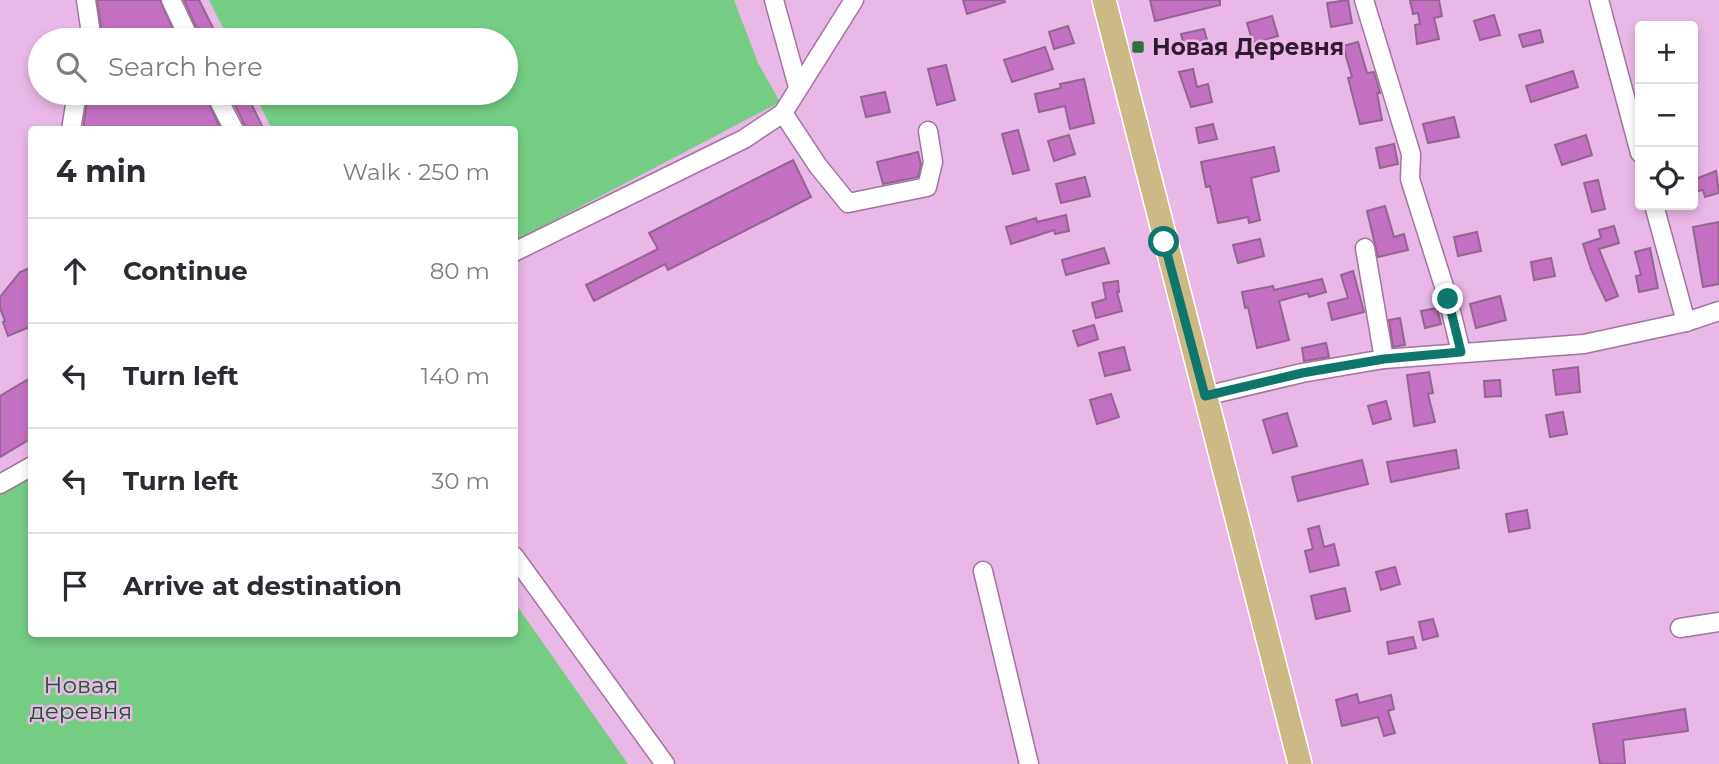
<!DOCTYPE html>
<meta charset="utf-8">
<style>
:root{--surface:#fff;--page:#f2f2f3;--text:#2b2b33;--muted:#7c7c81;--line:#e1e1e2}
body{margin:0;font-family:Montserrat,sans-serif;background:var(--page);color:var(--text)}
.controls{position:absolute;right:21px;top:21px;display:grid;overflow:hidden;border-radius:7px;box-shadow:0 4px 10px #0003}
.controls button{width:63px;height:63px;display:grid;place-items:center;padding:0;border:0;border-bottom:2px solid var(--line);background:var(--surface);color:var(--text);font:35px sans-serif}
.stop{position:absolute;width:21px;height:21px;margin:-16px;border:5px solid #0f766e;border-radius:50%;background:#fff}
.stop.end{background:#0f766e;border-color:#fff;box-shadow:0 2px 7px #0008}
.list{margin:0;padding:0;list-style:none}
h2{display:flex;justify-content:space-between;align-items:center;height:91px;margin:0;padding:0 28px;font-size:30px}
h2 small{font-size:23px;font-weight:400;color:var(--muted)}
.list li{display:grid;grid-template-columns:46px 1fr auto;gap:21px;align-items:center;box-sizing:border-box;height:105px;padding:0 28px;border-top:2px solid var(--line)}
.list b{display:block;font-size:26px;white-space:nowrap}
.list em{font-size:23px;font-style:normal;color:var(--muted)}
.icon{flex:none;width:38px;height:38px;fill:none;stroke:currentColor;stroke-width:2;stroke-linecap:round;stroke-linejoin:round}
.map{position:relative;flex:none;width:1719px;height:764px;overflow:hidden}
.search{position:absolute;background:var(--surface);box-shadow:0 4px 10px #0003;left:28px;top:28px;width:490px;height:77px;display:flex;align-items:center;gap:18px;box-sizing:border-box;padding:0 24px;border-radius:38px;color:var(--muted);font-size:26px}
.panel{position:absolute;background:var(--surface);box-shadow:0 4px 10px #0003;left:28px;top:126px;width:490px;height:511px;border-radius:7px}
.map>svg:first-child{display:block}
.green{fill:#75cd84}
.building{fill:#c470c2;stroke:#926590;stroke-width:2}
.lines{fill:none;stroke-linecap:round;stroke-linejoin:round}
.minor-casing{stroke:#a274a0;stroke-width:21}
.major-casing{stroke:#fff;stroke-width:26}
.minor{stroke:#fff;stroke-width:18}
.major{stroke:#ccb986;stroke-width:23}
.route{stroke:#0f766e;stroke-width:9}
.poi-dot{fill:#2b6f3a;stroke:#e9b8e6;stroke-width:2.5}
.labels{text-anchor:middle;stroke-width:5;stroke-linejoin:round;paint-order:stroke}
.poi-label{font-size:23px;font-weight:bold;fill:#2e1c2e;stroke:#e9b8e6;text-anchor:start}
.park-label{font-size:23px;fill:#115926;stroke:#e9b8e6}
</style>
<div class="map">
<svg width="1719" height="764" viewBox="0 0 1719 764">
<rect width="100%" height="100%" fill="#e9b8e6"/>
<g class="green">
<path d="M209 0H734L758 63 780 102 515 241 514 130 272 129 254 93H506V40H229Z"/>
<path d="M31 471 32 634H514L515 603 628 764H0V488Z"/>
</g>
<g class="building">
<path d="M97 0H160L178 40H99L101 26Z"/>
<path d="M184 0H199L219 40H202Z"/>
<path d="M963 0H1004L1005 2 967 14Z"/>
<path d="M1150 0H1220V5L1155 21Z"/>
<path d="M1348 0 1352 23 1331 27 1327 3Z"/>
<path d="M1410 0H1439L1442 16 1434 18 1439 39 1417 44 1415 25 1420 24 1418 13 1413 14Z"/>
<path d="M1494 15 1500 35 1480 40 1474 21Z"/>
<path d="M1272 16 1278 36 1253 43 1247 23Z"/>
<path d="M1068 26 1074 43 1054 49 1049 32Z"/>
<path d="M1204 29 1207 40 1184 46 1181 34Z"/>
<path d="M1540 30 1543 42 1523 47 1519 35Z"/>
<path d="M1358 42 1367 73 1374 72 1380 93H1377L1382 120 1360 124 1348 78 1352 77 1343 46Z"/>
<path d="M1045 47 1053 69 1012 82 1004 60Z"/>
<path d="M946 65 955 100 937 105 928 69Z"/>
<path d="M1193 69 1197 87 1208 84 1212 102 1191 107 1179 72Z"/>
<path d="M1573 71 1578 87 1531 102 1526 86Z"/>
<path d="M1084 79 1094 123 1070 129 1065 106 1039 112 1035 94 1061 88 1060 84Z"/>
<path d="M885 92 890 112 866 117 861 97Z"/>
<path d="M88 93H204L221 130H83Z"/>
<path d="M229 93H246L264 130H247Z"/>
<path d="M1454 117 1459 137 1428 143 1423 124Z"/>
<path d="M1213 124 1217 139 1199 143 1196 128Z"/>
<path d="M1018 130 1029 170 1013 174 1002 134Z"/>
<path d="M1069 135 1075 154 1054 161 1048 141Z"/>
<path d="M1586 135 1592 155 1562 165 1555 145Z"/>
<path d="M1394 144 1398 164 1380 168 1376 148Z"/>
<path d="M1274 147 1279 171 1251 178 1260 220 1249 223 1248 217 1218 223 1210 186 1206 187 1201 162Z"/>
<path d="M918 152 921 165 918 177 883 184 877 162Z"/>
<path d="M793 160 811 197 668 270 665 264 594 301 586 285 658 249 649 233Z"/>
<path d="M1716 171 1719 193 1705 197 1703 190 1693 192V180Z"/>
<path d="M1085 177 1090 196 1061 203 1056 184Z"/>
<path d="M1598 180 1605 209 1592 212 1584 183Z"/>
<path d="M1385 206 1394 237 1404 234 1408 250 1378 257 1367 211Z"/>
<path d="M1066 215 1069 231 1055 234 1054 230 1011 244 1006 227 1036 218 1037 222Z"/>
<path d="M1719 222V284L1703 287 1693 227Z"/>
<path d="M1614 226 1619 243 1599 249 1618 296 1606 301 1591 269 1583 244 1601 238 1599 230Z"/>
<path d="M1477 232 1481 251 1458 256 1454 237Z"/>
<path d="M1260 239 1264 256 1238 263 1233 245Z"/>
<path d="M1104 248 1109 263 1066 275 1062 260Z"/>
<path d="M1650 248 1658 288 1639 292 1636 276 1641 275 1635 252Z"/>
<path d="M1551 258 1555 276 1534 280 1531 262Z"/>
<path d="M32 267V326L8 336 3 322 5 321 0 308V297L20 272Z"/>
<path d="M1353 271 1364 312 1332 320 1328 303 1348 298 1341 275Z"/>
<path d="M1322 279 1326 292 1309 297 1308 293 1279 301 1289 340 1257 348 1248 307 1245 308 1242 292 1273 286 1274 290Z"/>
<path d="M1118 281 1119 292H1117L1122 311 1096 318 1092 303 1106 299 1103 283Z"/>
<path d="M1500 296 1506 320 1476 328 1470 304Z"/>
<path d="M1437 308 1441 324 1425 328 1421 311Z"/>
<path d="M1400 318 1405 345 1393 347 1389 320Z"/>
<path d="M1094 325 1098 339 1078 346 1073 331Z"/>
<path d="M1326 343 1329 357 1304 361 1302 348Z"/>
<path d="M1124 347 1130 370 1105 376 1099 353Z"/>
<path d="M1578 367 1580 392 1556 395 1553 370Z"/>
<path d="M1429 372 1433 393 1428 394 1435 422 1414 426 1407 375Z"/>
<path d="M32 377V438L0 457V396Z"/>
<path d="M1500 380 1501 396 1485 397 1484 381Z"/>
<path d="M1111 394 1119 417 1097 424 1090 400Z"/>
<path d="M1386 401 1391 419 1373 424 1368 406Z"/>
<path d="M1563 412 1567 434 1550 437 1546 415Z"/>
<path d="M1287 413 1297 446 1273 453 1263 420Z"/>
<path d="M1456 450 1459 468 1391 482 1387 462Z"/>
<path d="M1362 460 1368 484 1298 501 1292 477Z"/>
<path d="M1527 510 1530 528 1509 532 1506 514Z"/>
<path d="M1319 526 1324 547 1334 544 1339 565 1310 572 1305 551 1313 549 1308 529Z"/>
<path d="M1395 567 1400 584 1381 590 1376 572Z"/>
<path d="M1345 588 1350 611 1316 619 1311 596Z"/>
<path d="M1433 619 1438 636 1423 640 1419 622Z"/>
<path d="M1413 637 1416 648 1389 654 1387 642Z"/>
<path d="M1357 694 1359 703 1391 695 1394 709 1388 711 1395 733 1384 736 1378 717 1342 726 1336 700Z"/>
<path d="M1685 709 1688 731 1623 740 1625 764H1600L1593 724Z"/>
</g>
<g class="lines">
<defs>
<g id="minor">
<path d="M86 0 90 27 87 40"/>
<path d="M171 0 190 40"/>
<path d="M774 0 798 87"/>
<path d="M1364 0 1411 154 1410 179 1448 299 1461 352"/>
<path d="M1599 0 1640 153"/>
<path d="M215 93 234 130"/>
<path d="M783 113 818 166 848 203 927 187 933 162 928 131"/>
<path d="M71 130 77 93"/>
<path d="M1654 205 1686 322"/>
<path d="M1365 248 1384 359"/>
<path d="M514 252 744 139 783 113 854 0"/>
<path d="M1205 396 1302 373 1384 359 1584 344 1686 322 1719 311"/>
<path d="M0 484 32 466"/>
<path d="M514 556 665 764"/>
<path d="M983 571 1029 764"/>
<path d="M1680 628 1719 622"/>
</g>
<path id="major" d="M1104 0 1300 764"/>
</defs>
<use href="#minor" class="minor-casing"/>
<use href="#major" class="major-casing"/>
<use href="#minor" class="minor"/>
<use href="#major" class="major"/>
</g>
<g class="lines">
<path class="route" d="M1164 242 1205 396 1302 373 1384 359 1461 352 1448 299"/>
</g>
<rect class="poi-dot" x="1131" y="40" width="14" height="14" rx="3.5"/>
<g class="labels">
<g class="poi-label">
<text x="1152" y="55">Новая Деревня</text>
</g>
<g class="park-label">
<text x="81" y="693">Новая<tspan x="81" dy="26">деревня</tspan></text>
</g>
</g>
</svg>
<div class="controls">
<button>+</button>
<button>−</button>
<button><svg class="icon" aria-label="locate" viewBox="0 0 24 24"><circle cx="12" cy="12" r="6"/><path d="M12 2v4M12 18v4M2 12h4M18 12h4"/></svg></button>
</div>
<div class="stop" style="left:1164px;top:242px"></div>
<div class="stop end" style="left:1448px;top:299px"></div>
<div class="search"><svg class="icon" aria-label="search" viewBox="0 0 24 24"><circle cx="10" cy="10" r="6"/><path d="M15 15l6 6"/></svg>Search here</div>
<section class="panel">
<h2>4 min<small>Walk · 250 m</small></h2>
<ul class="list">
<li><svg class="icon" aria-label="ahead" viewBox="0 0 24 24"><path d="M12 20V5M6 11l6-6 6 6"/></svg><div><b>Continue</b></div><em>80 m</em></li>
<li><svg class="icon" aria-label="left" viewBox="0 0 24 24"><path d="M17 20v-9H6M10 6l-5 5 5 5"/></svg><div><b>Turn left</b></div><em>140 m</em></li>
<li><svg class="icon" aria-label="left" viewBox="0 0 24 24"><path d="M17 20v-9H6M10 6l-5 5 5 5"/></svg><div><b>Turn left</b></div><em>30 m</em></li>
<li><svg class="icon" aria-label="arrive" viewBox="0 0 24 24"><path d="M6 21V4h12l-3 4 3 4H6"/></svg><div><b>Arrive at destination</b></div></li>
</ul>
</section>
</div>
